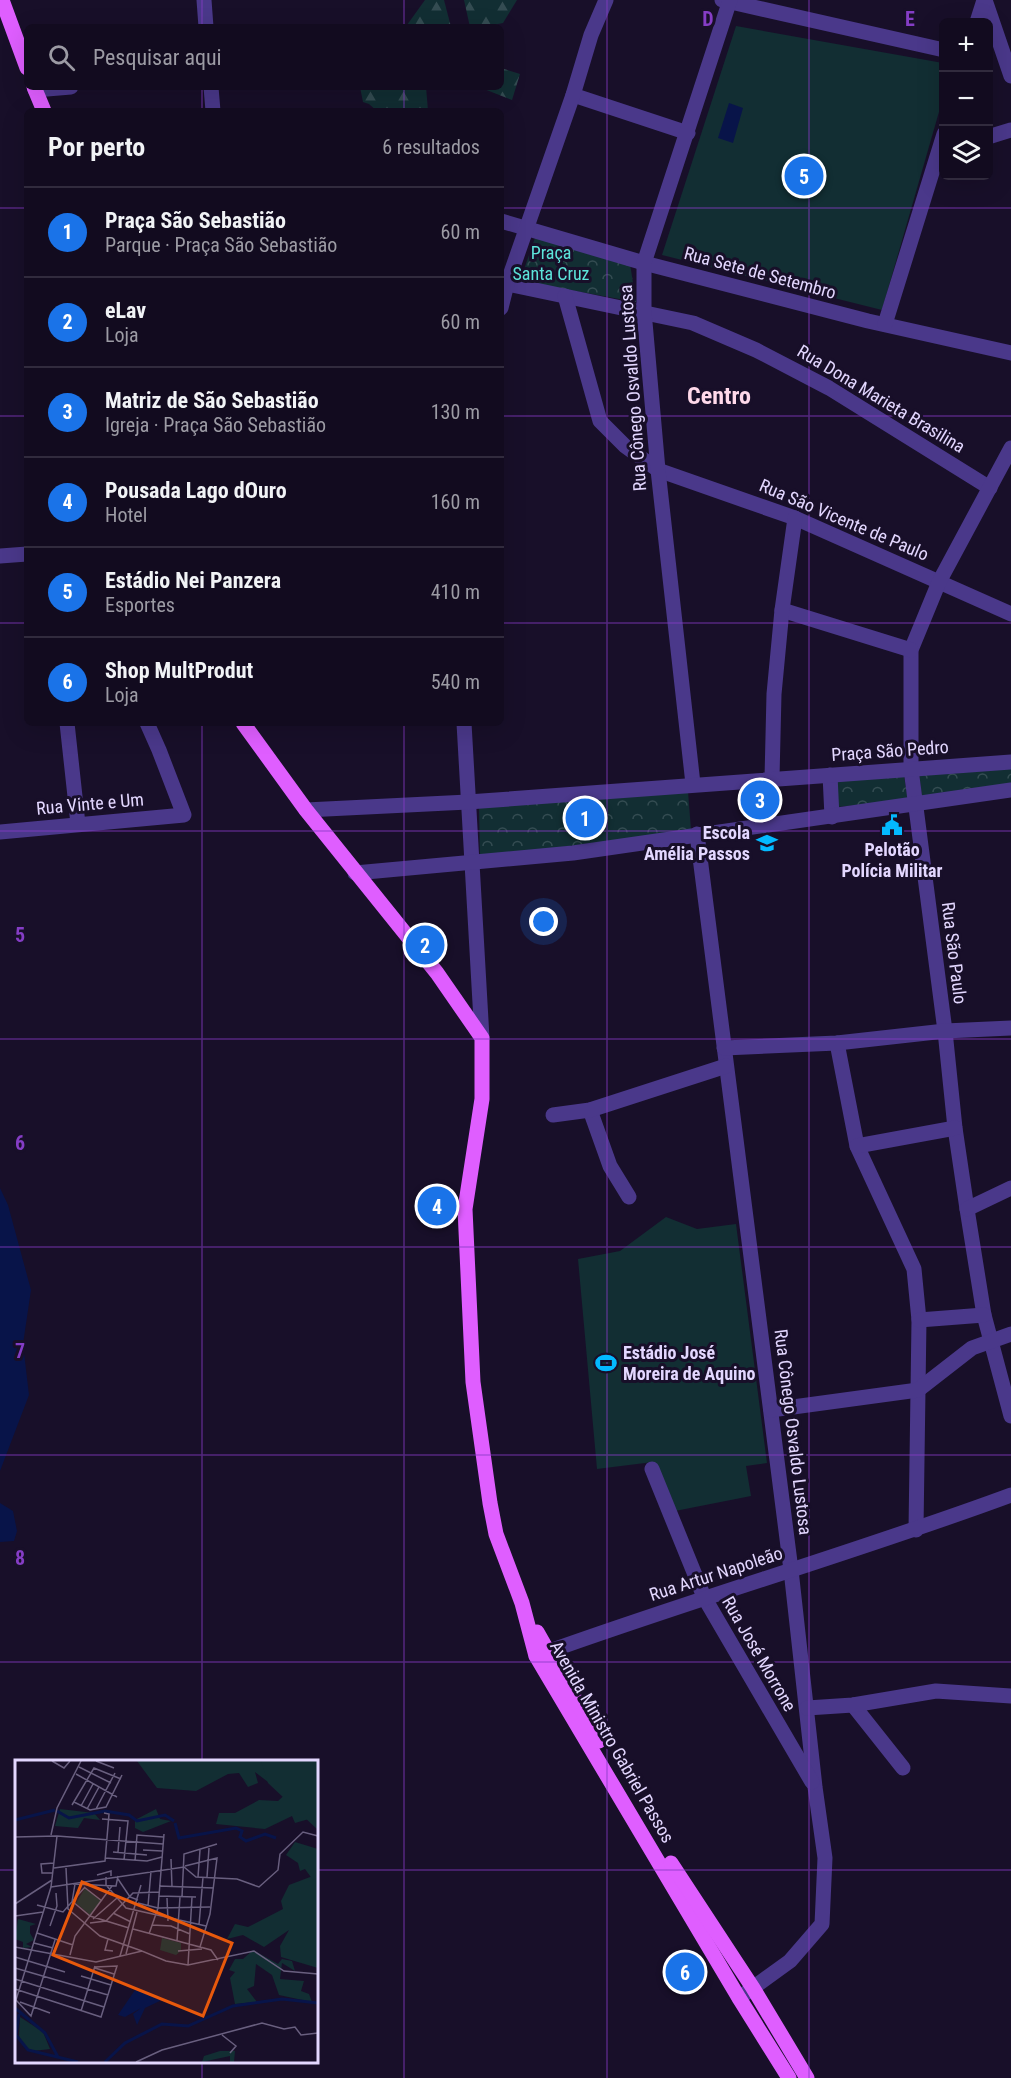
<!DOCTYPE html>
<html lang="pt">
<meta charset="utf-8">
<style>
:root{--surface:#120b1f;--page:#1f192c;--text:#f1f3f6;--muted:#9c9ba4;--line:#312b3d;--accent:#1a73e8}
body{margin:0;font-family:"Roboto Condensed",sans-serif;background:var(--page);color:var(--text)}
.controls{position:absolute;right:18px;top:18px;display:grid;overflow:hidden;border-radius:9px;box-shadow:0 6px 24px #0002}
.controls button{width:54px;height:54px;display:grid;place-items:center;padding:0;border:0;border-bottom:2px solid var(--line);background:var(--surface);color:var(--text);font:30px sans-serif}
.you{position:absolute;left:544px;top:922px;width:21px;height:21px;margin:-15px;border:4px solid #fff;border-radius:50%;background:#1a73e8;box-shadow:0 0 0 9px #1a73e833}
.badge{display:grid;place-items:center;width:39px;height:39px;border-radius:50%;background:var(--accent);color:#fff;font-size:20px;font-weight:700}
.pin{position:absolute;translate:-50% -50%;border:3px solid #fff;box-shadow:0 2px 6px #0006}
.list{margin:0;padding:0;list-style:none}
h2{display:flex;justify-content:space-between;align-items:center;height:78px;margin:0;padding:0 24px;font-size:26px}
h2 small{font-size:20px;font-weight:400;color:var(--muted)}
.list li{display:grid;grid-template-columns:39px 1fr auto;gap:18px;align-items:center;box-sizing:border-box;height:90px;padding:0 24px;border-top:2px solid var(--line)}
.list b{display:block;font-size:22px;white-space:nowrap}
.list p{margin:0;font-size:20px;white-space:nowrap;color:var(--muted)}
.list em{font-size:20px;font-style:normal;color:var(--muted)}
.icon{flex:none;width:33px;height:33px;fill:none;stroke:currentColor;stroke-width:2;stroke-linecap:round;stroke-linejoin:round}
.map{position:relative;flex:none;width:1011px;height:2078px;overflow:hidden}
.search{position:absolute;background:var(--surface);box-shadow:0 6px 24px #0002;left:24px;top:24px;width:480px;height:66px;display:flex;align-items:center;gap:15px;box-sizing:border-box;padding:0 21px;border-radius:9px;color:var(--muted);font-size:22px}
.panel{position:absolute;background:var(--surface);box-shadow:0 6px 24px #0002;left:24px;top:108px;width:480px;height:618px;border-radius:9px}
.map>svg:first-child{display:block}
.grass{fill:#122e33}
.forest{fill:url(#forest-firs)}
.park{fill:url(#park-crowns)}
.water{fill:#081449}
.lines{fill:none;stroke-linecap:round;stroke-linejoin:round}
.minor{stroke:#4a388a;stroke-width:15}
.major{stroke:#df5eff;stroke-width:15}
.grid{fill:none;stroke:#853dc5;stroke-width:1.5;stroke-opacity:0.55}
.labels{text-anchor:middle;stroke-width:6;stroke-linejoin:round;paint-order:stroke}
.park-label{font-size:18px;fill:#5de5db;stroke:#180f29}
.street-label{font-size:18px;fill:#e3d7ff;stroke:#180f29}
.poi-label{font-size:18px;font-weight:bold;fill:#e3d7ff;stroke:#180f29;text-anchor:end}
.district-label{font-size:24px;font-weight:bold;fill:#ffd9ea;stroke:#180f29}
.inset-river{fill:none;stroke:#081449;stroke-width:3}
.inset-road{fill:none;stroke:#695f7f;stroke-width:1.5}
.view{fill:#e8590c;fill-opacity:0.15;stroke:#e8590c;stroke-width:3}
.inset-edge{fill:none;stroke:#e3d7ff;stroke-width:3}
.grid-label{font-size:20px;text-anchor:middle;font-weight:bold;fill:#853dc5;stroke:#180f29;stroke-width:6;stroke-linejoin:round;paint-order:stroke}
</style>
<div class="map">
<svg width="1011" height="2078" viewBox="0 0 1011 2078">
<defs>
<pattern id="forest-firs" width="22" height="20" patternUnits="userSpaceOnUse" patternTransform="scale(1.5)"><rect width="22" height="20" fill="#122e33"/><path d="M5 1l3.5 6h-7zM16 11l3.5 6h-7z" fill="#344c52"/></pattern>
<pattern id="park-crowns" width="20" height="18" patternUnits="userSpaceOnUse" patternTransform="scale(1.5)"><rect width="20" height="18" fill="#122e33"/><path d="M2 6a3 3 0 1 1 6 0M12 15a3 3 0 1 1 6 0" fill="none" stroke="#344c52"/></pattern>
</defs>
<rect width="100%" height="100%" fill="#180f29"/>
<g class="grass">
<path d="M736 26 943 63V98L882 310 662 255Z"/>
<path d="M666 1217 697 1229 736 1224 767 1463 746 1466 751 1496 675 1511 653 1462 597 1469 578 1259 620 1251Z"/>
</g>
<g class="forest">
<path d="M425 0H444L451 27H408L407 25Z"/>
<path d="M464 0H517L503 23 483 27H470Z"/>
<path d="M501 68 520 74 512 100 479 87H501Z"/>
<path d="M360 87H426L428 111H377L369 104 363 102Z"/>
</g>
<g class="park">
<path d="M536 235 630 264 636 302 520 281Z"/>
<path d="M1011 765V786L922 797 919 773Z"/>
<path d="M904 776 908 800 837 807 836 780Z"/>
<path d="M688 792 691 830 480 858 479 807Z"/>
</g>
<g class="water">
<path d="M729 103 743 108 733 143 718 138Z"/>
<path d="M0 1188 8 1205 31 1290 23 1344 29 1395 0 1471Z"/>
<path d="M0 1503 13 1511 17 1531 14 1541 0 1542Z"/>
</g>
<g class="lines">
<g class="minor">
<path d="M204 0 206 27"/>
<path d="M722 0 944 50"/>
<path d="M985 0 1011 76"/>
<path d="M977 22 984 0"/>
<path d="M211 87 213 111"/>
<path d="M35 90 71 87"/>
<path d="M573 95 688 133"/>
<path d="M988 137 1011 130"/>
<path d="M501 221 644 263 868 321 1011 353"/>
<path d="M507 284 693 323 756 350 829 388 990 488"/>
<path d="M565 296 600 421 625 446 658 470 795 518 1011 614"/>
<path d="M501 308 507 284 573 95 591 35 606 0"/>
<path d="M885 324 944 134"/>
<path d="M1011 448 939 582 911 650V769L945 1031 955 1128 967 1209 984 1315 1011 1416"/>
<path d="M0 556 27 554"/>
<path d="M782 610 911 650"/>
<path d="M67 723 78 824"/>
<path d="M464 723 482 1038"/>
<path d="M830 775 832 817"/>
<path d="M772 778 774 694 782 610 795 518"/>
<path d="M693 784 658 470 644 311V263L730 0"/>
<path d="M306 810 468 802 1011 762"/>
<path d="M0 832 184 815 159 750 147 723"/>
<path d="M697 834 791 1570 815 1787 825 1858 822 1924 790 1961 739 1998"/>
<path d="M355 873 573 853 1011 790"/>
<path d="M837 1043 857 1146 914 1269 919 1320 916 1530"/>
<path d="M724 1048 837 1043 945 1031 1011 1028"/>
<path d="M590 1110 610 1166 629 1197"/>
<path d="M553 1115 590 1110 726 1066"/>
<path d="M857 1146 955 1128"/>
<path d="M967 1209 1011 1188"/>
<path d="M919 1320 984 1315"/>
<path d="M771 1410 918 1390 972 1348 1011 1334"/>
<path d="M652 1469 704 1597 812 1782"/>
<path d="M536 1656C693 1599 854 1553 1011 1495"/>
<path d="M853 1705 903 1768"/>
<path d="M807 1708 853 1705 936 1691 1011 1696"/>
</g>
<g class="major">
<path d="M2 0 27 68"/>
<path d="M34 87 44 111"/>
<path d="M243 723 306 810 437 973 482 1038V1099L465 1209 473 1382 490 1503 496 1534 522 1603 536 1656 739 1998 789 2078"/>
<path d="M537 1632 599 1741"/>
<path d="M671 1863 753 1988 807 2078"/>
</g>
</g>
<path class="grid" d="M202 0V27M404 0V27M607 0V2078M809 0V2078M202 87V111M404 87V111M0 208H27M501 208H1011M0 416H27M501 416H1011M0 623H27M501 623H1011M202 723V1762M404 723V2078M0 831H1011M0 1039H1011M0 1247H1011M0 1455H1011M0 1662H1011M0 1870H16M316 1870H1011M202 2062V2078"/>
<defs>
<symbol id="civic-bare" viewBox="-9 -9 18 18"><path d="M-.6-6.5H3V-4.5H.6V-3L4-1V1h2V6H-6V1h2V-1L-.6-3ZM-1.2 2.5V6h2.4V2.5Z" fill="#03b9ff" stroke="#180f29" stroke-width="2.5" paint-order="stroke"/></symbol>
<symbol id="school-bare" viewBox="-9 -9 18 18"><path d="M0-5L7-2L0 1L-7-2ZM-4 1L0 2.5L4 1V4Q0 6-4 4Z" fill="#03b9ff" stroke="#180f29" stroke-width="2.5" paint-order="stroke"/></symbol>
<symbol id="stadium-bare" viewBox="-9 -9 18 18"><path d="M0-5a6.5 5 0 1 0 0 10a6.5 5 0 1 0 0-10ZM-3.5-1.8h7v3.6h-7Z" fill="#03b9ff" stroke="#180f29" stroke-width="2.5" paint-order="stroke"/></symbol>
</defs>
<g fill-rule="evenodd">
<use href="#civic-bare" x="877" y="810" width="30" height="30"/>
<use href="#school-bare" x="752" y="828" width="30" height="30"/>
<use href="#stadium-bare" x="591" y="1348" width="30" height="30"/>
</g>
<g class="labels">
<g class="park-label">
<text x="551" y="259">Praça<tspan x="551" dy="21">Santa Cruz</tspan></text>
</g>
<g class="street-label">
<text transform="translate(760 273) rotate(15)" y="6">Rua Sete de Setembro</text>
<text transform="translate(633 388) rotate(-94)" y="6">Rua Cônego Osvaldo Lustosa</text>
<text transform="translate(881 399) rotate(31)" y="6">Rua Dona Marieta Brasilina</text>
<text transform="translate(844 520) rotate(23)" y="6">Rua São Vicente de Paulo</text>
<text transform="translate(890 751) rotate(-4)" y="6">Praça São Pedro</text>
<text transform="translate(90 804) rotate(-5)" y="6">Rua Vinte e Um</text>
<text transform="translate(954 953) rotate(83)" y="6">Rua São Paulo</text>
<text transform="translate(793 1432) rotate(83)" y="6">Rua Cônego Osvaldo Lustosa</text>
<text transform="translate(716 1574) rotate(-18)" y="6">Rua Artur Napoleão</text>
<text transform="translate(759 1654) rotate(60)" y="6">Rua José Morrone</text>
<text transform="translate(612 1742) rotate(60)" y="6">Avenida Ministro Gabriel Passos</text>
</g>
<g class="poi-label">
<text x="750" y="839">Escola<tspan x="750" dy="21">Amélia Passos</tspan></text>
<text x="892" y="856" text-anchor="middle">Pelotão<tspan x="892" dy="21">Polícia Militar</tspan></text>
<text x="623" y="1359" text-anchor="start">Estádio José<tspan x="623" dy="21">Moreira de Aquino</tspan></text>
</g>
<g class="district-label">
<text x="719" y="404">Centro</text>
</g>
</g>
<g transform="translate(15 1760)">
<rect width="303" height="303" fill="#180f29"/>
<path d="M303 114V208L266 197 265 186 274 170 249 187 228 175 212 179 220 164 233 167 268 149 266 141 274 125ZM70 128 86 141 75 155 61 143ZM147 178 166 183V191L161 195 145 190Z" fill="#122e33"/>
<path d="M122 1H303L301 57 280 63 277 56 250 69 201 64 204 53H220L244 40 263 41 276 29 253 22 240 12 243 23 233 27 224 13 213 14 181 31 142 28ZM45 49 79 53 85 60 69 58 63 68 40 66ZM141 49 145 59 156 61 128 72 120 68V60ZM280 82 303 89V118L298 120 290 109 285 111 283 103 271 95ZM3 159 21 164 15 166V173L19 180 11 184 17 187 8 188V182L0 179ZM238 190 263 204 267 199 277 201 280 211 267 203 265 219 289 221 286 231 294 234 297 242 264 235 257 215 241 204 239 226 232 229 242 242 220 244 215 218 220 212 214 210 220 199H228ZM5 257 28 272 35 289 18 291 10 287 4 276ZM205 291H220L219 302H215V296L187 302 189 296Z" fill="#122e33"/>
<path d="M246 1H303V70L253 23Z" fill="#122e33"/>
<path d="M120 230 149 239 130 248 122 265 118 254 126 248 110 257 103 255Z" fill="#081449"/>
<path class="inset-river" d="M42 51 54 58 90 51 114 55 122 61 150 55 159 61M0 60 40 50M160 63 164 78 221 68 227 71 225 77 231 81 250 74 261 78M0 248 30 273 43 297M4 254 1 275 13 290 63 302M90 302 110 283 147 264 173 266 218 246 267 239 303 243"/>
<path class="inset-road" d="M37 1 49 8 55 1M81 1 99 8M64 7 96 23M61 14 102 37M59 42 75 50 91 47 107 15M57 45 79 8 106 19M66 46 78 24M72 49 84 27M81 49 100 13M87 59 113 61 109 100M36 75 42 48 66 1M0 77 42 76 148 84M128 90 147 91M98 92 132 95M103 92 105 67M90 98 132 101 147 97M156 99 157 127M120 101 122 75 148 77M170 106 202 98 195 154 185 187M39 108 90 101 94 54 89 53M51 108 53 149 85 176 127 191M38 113H27L26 104 39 103M82 115 96 111V116M91 117V125L111 148 191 166M183 117 185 90M192 117 194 88M103 119 115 137 123 140M58 124 101 126 103 116M144 126 199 128M36 127 169 107 181 117 222 119 244 127 263 110 265 94 288 72 303 76M69 127 87 141M144 136 181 137M167 137 169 94 202 84M152 138 153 161M57 141 75 156 114 168M57 142 60 124M123 143 143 148 195 147M0 144 37 120M22 145 48 152 70 127M133 146 136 111M98 153 116 162M0 156 28 152M78 159 102 138M75 163 91 161 118 133 144 132M137 165 156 166 175 174M184 165 188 117M35 166 42 146 41 133M118 169 196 190 203 200M22 173 58 185M134 174 143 148 149 74M93 179 90 190 98 191M162 181 165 137M19 183 38 188M0 187 81 202 127 191 151 201 173 205 239 191 269 211 303 214M163 191 187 189M111 194 122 152M55 195 60 176 97 126M105 196 126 125M0 197 50 212M173 205 177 137M0 208 93 235M80 208 99 214M66 216 96 225M0 219 89 247M0 229 86 257 102 206 80 207M0 239 16 256 40 180M1 240 36 127 42 76M5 242 35 253M66 251 80 206M207 275 221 286 215 293M121 302 147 290 247 263 269 269 280 267 286 275 303 273"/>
<path class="view" d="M67 122 217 183 188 256 38 195Z"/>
<rect width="303" height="303" class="inset-edge"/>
</g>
<g class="grid-label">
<text x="708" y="26">D</text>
<text x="910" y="26">E</text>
<text x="20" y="942">5</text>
<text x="20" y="1150">6</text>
<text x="20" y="1358">7</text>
<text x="20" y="1565">8</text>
</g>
</svg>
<div class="controls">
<button>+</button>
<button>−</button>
<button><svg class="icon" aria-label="layers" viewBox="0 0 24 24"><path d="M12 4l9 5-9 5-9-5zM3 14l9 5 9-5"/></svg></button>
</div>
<div class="you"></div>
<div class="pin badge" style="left:585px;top:818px">1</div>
<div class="pin badge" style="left:425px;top:945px">2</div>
<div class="pin badge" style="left:760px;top:800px">3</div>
<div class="pin badge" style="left:437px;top:1206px">4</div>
<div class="pin badge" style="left:804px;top:176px">5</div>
<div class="pin badge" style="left:685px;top:1972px">6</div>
<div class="search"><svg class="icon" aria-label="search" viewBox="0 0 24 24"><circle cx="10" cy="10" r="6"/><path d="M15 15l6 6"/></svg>Pesquisar aqui</div>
<section class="panel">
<h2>Por perto<small>6 resultados</small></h2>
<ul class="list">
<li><span class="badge">1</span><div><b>Praça São Sebastião</b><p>Parque · Praça São Sebastião</p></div><em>60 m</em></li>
<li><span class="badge">2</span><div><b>eLav</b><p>Loja</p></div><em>60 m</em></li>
<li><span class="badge">3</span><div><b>Matriz de São Sebastião</b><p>Igreja · Praça São Sebastião</p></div><em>130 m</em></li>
<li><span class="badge">4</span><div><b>Pousada Lago dOuro</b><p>Hotel</p></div><em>160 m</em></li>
<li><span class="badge">5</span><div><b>Estádio Nei Panzera</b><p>Esportes</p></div><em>410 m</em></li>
<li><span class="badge">6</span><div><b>Shop MultProdut</b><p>Loja</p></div><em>540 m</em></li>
</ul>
</section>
</div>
